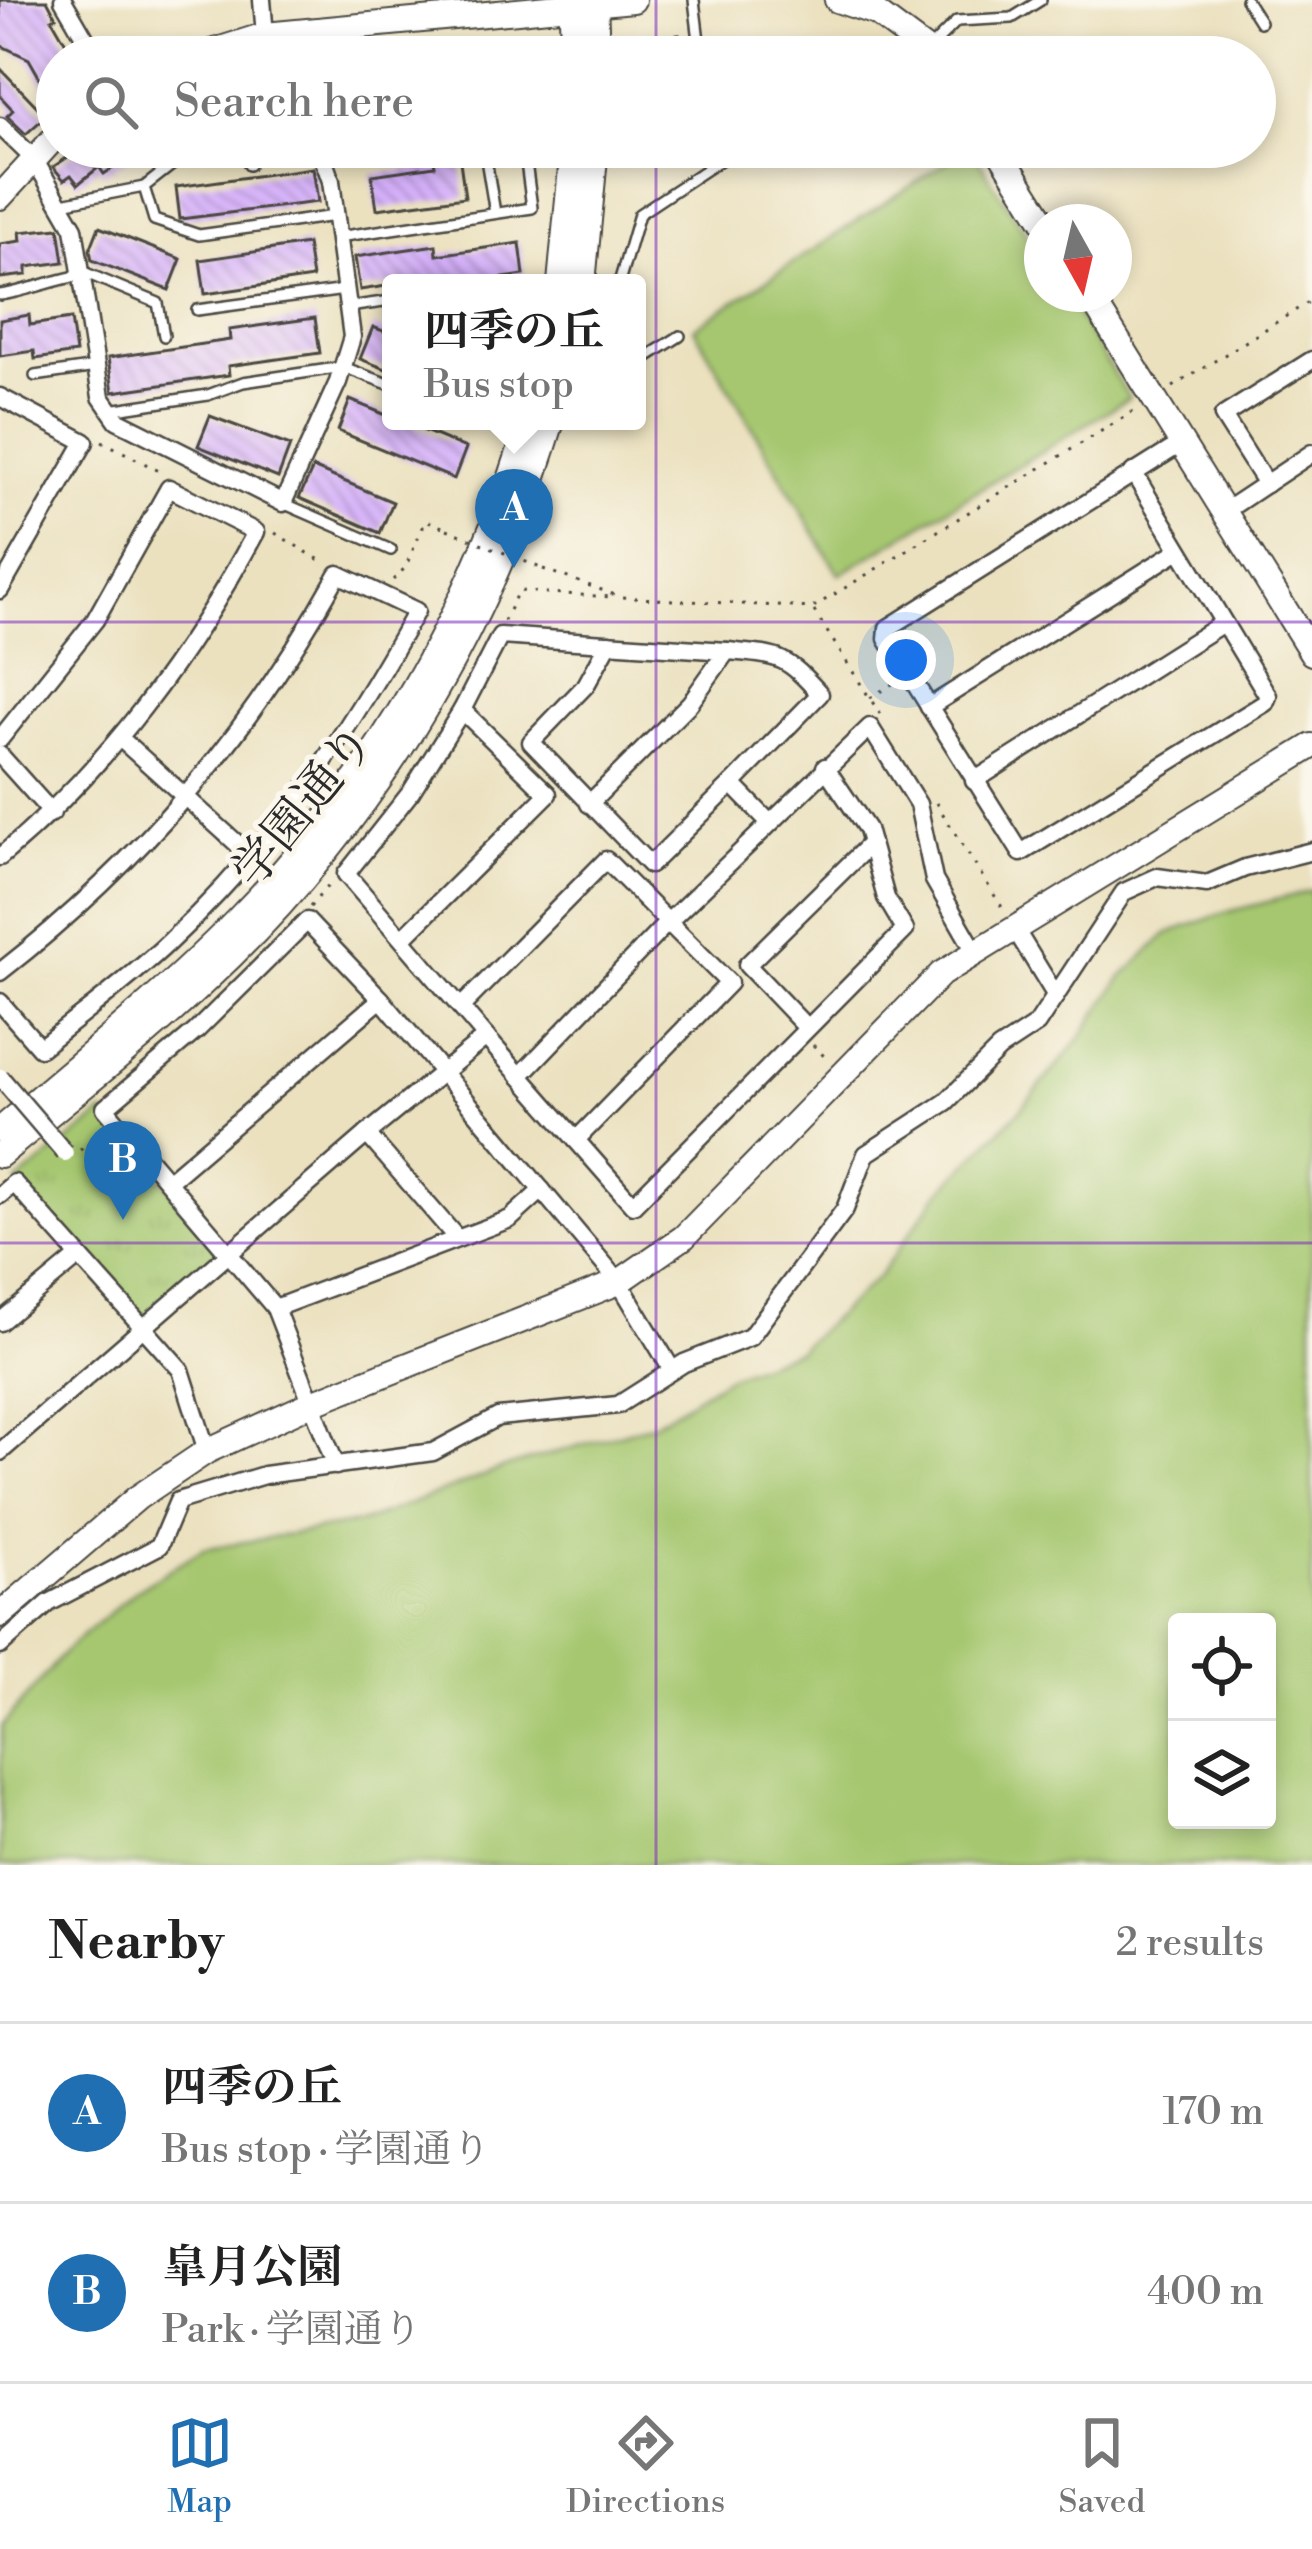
<!DOCTYPE html>
<meta charset="utf-8">
<style>
:root{--surface:#fff;--page:#f6f6f6;--text:#222;--muted:#767676;--line:#e0e0e0;--accent:#1f6fb2}
body{margin:0;font-family:"Libre Bodoni","Noto Serif JP",serif;background:var(--page);color:var(--text)}
.controls{position:absolute;right:36px;bottom:36px;display:grid;overflow:hidden;border-radius:12px;box-shadow:0 6px 18px #0003}
.controls button{width:108px;height:108px;display:grid;place-items:center;padding:0;border:0;border-bottom:3px solid var(--line);background:var(--surface);color:var(--text);font:60px sans-serif}
.compass{position:absolute;left:1024px;top:204px;width:108px;height:108px;border-radius:50%;background:var(--surface);box-shadow:0 6px 18px #0003;rotate:172deg}
.you{position:absolute;left:906px;top:660px;width:42px;height:42px;margin:-30px;border:9px solid #fff;border-radius:50%;background:#1a73e8;box-shadow:0 0 0 18px #1a73e833}
.badge{display:grid;place-items:center;width:78px;height:78px;border-radius:50%;background:var(--accent);color:#fff;font-size:39px;font-weight:700}
.pin{position:absolute;translate:-50% -99px;filter:drop-shadow(0 3px 6px #0008)}
.pin::after{content:'';position:absolute;top:63px;width:42px;height:36px;background:inherit;clip-path:polygon(0 0,100% 0,50% 100%)}
.popup{position:absolute;left:382px;top:274px;width:264px;height:156px;box-sizing:border-box;display:grid;place-content:center;border-radius:12px;background:var(--surface);filter:drop-shadow(0 3px 9px #0005);font-size:39px;white-space:nowrap;color:var(--muted)}
.popup b{font-size:45px;color:var(--text)}
.popup::after{content:'';position:absolute;left:50%;top:100%;margin-left:-24px;border:24px solid transparent;border-top-color:var(--surface)}
.list{margin:0;padding:0;list-style:none}
h2{display:flex;justify-content:space-between;align-items:center;height:156px;margin:0;padding:0 48px;font-size:51px}
h2 small{font-size:39px;font-weight:400;color:var(--muted)}
.list li{display:grid;grid-template-columns:78px 1fr auto;gap:36px;align-items:center;box-sizing:border-box;height:180px;padding:0 48px;border-top:3px solid var(--line)}
.list b{display:block;font-size:45px;white-space:nowrap}
.list p{margin:0;font-size:39px;white-space:nowrap;color:var(--muted)}
.list em{font-size:39px;font-style:normal;color:var(--muted)}
.icon{flex:none;width:66px;height:66px;fill:none;stroke:currentColor;stroke-width:2;stroke-linecap:round;stroke-linejoin:round}
.map{position:relative;flex:none;width:1312px;height:1865px;overflow:hidden}
.search{position:absolute;background:var(--surface);box-shadow:0 6px 18px #0003;left:36px;right:36px;top:36px;height:132px;display:flex;align-items:center;gap:30px;box-sizing:border-box;padding:0 42px;border-radius:66px;color:var(--muted);font-size:45px}
.sheet{height:516px;background:var(--surface)}
nav{display:flex;justify-content:space-around;align-items:center;box-sizing:border-box;height:168px;border-top:3px solid var(--line);background:var(--surface);font-size:33px;color:var(--muted)}
nav a{display:grid;justify-items:center;gap:6px}
nav .on{color:var(--accent)}
.map>svg:first-child{display:block}
.park{fill:url(#park-tufts);stroke:#68794e;stroke-width:3}
.pitch{fill:#a6c770;stroke:#68794e;stroke-width:3;fill-rule:evenodd}
.building{fill:url(#building-back-hatch)}
.lines{fill:none;stroke-linecap:round;stroke-linejoin:round}
.lane-casing{stroke:#484641;stroke-width:14}
.street-casing{stroke:#484641;stroke-width:21}
.secondary-casing{stroke:#484641;stroke-width:28}
.path{stroke:#484641;stroke-width:3;stroke-dasharray:3 9;stroke-linecap:butt}
.lane{stroke:#fff;stroke-width:9}
.street{stroke:#fff;stroke-width:16}
.secondary{stroke:#fff;stroke-width:24}
.street-bridge-casing{stroke:#484641;stroke-width:21;stroke-linecap:butt}
.path-bridge{stroke:#484641;stroke-width:3;stroke-dasharray:3 9;stroke-linecap:butt}
.street-bridge{stroke:#fff;stroke-width:16}
.grid{fill:none;stroke:#7b2cbf;stroke-width:3;stroke-opacity:0.55}
.labels{text-anchor:middle;stroke-width:10;stroke-linejoin:round;paint-order:stroke}
.street-label{font-size:48px;fill:#2b2b2b;stroke:#fbf7ec}
</style>
<div class="map">
<svg width="1312" height="1865" viewBox="0 0 1312 1865">
<defs>
<pattern id="park-tufts" width="24" height="20" patternUnits="userSpaceOnUse" patternTransform="scale(3)"><rect width="24" height="20" fill="#a6c770"/><path d="M3 7l-1-3M5 7V3M7 7l1-3M15 17l-1-3M17 17v-4M19 17l1-3" fill="none" stroke="#8fab61"/></pattern>
<pattern id="building-back-hatch" width="6" height="6" patternUnits="userSpaceOnUse" patternTransform="scale(3)"><rect width="6" height="6" fill="#d5b0fa"/><path d="M-1 5l2 2M0 0l6 6M5-1l2 2" fill="none" stroke="#ad8fcb"/></pattern>
</defs>
<rect width="100%" height="100%" fill="#fbf7ec"/>
<filter id="ink" filterUnits="userSpaceOnUse"><feTurbulence type="fractalNoise" baseFrequency=".00833" numOctaves="2"/><feDisplacementMap in="SourceGraphic" scale="24" xChannelSelector="R" yChannelSelector="G"/><feConvolveMatrix kernelMatrix="1 2 1 2 8 2 1 2 1" color-interpolation-filters="sRGB"/></filter>
<filter id="wash" filterUnits="userSpaceOnUse"><feTurbulence type="fractalNoise" baseFrequency=".004" numOctaves="4" result="noise"/><feDisplacementMap in="SourceGraphic" scale="48" xChannelSelector="R" yChannelSelector="G"/><feGaussianBlur stdDeviation="2.7" result="paint"/><feColorMatrix in="noise" values="0 0 0 0 0 0 0 0 0 0 0 0 0 0 0 0 0 1.4 0 .05"/><feComposite in="paint" operator="in"/></filter>
<g filter="url(#wash)">
<rect width="100%" height="100%" fill="#ebe1bf"/>
<path class="park" d="M104 1113 225 1253 145 1322 17 1182Z"/>
<g class="pitch">
<path d="M970 147 1042 258V294H1064L1129 398 839 575 694 328Z"/>
<path d="M1312 891V1865H0L2 1726 68 1648 135 1591 203 1549 363 1522 507 1467 653 1424 729 1376 798 1350 879 1276 938 1194 1021 1109 1079 1040 1121 978 1168 933 1231 911ZM1177 1622H1267V1820H1177Z"/>
</g>
<g id="blocks">
<g class="building">
<path d="M0 0H47L56 17 52 19 74 57H57V108L29 59 0 45Z"/>
<path d="M679 35 681 57H640L639 39Z"/>
<path d="M0 68 46 116 26 134 7 116 13 110 0 96Z"/>
<path d="M83 147H145L104 174 99 167 78 184 71 175 64 180 53 167Z"/>
<path d="M432 147H458L465 197 377 209 372 175 435 166Z"/>
<path d="M313 168 318 202 180 219 176 187Z"/>
<path d="M99 227 181 259 169 290 92 260 90 250Z"/>
<path d="M59 228 64 262 27 267V275L0 278V244L21 241 20 232Z"/>
<path d="M520 243 524 275 468 283H440L439 278 360 290 355 257 436 245 437 255Z"/>
<path d="M307 244 312 278 205 294 200 260Z"/>
<path d="M29 315 30 325 71 319 76 353 35 359 34 351 0 356V320Z"/>
<path d="M315 318 320 353 228 366 229 375 113 392 108 358 230 340 229 330Z"/>
<path d="M373 327 391 334V371L360 359Z"/>
<path d="M350 400 391 417V421H401L466 448 454 479 338 431Z"/>
<path d="M210 416 290 446 278 478 198 446Z"/>
<path d="M313 468 393 502 380 533 299 498Z"/>
</g>
</g>
</g>
<g filter="url(#ink)">
<use href="#blocks" fill-opacity="0" stroke="#484641" stroke-width="3"/>
<g class="lines">
<defs>
<g id="lane">
<path d="M694 0 701 57"/>
<path d="M1246 0 1260 22"/>
<path d="M929 49 957 21 1012 18 1041 0"/>
<path d="M247 147 249 165"/>
<path d="M484 147 495 213"/>
<path d="M144 187 154 220 199 235 335 216"/>
<path d="M62 203 144 187 195 147"/>
<path d="M338 237 532 208 524 147"/>
<path d="M81 271 158 303 164 336"/>
<path d="M619 283 639 214 740 147"/>
<path d="M0 295C28 291 53 280 82 275"/>
<path d="M348 307 391 301"/>
<path d="M197 310 345 290"/>
<path d="M637 363 680 336"/>
<path d="M35 376 96 367"/>
<path d="M110 410 208 395 243 382 343 367 391 385"/>
<path d="M462 424V421"/>
<path d="M283 503 391 550"/>
</g>
<g id="street">
<path d="M63 0 96 57"/>
<path d="M262 0 265 35 274 57"/>
<path d="M0 126 34 159 74 228 101 397 117 420 283 503 338 382 352 337 331 181 319 147"/>
<path d="M0 397 85 442 0 590"/>
<path d="M1133 472 1268 696 1265 703 1021 853 887 639 888 628 1182 443"/>
<path d="M1266 484 1223 416 1312 360"/>
<path d="M1225 511 1312 453"/>
<path d="M609 643 586 685 531 742 650 865 732 784"/>
<path d="M727 651C780 656 784 654 820 694L732 784 769 822"/>
<path d="M929 707 1179 550"/>
<path d="M462 710 500 636 727 651 690 703 589 804"/>
<path d="M0 739 95 620 169 488 256 532C189 656 109 766 0 857"/>
<path d="M121 739 252 857"/>
<path d="M0 755 52 813"/>
<path d="M974 781 1223 623"/>
<path d="M1015 929 1056 996"/>
<path d="M402 939 548 794 462 710 411 792 346 874 486 1037"/>
<path d="M0 972C144 860 250 733 338 574L416 611C346 737 275 843 169 942 129 980 83 1013 40 1048L0 1002"/>
<path d="M461 1007 606 860 729 983 576 1140"/>
<path d="M807 1028 747 965 871 843"/>
<path d="M520 1076 667 923 870 727 918 804 934 880 976 953"/>
<path d="M367 1134 455 1236"/>
<path d="M168 1181 381 999"/>
<path d="M0 1195 14 1183 181 1370 207 1451"/>
<path d="M275 1308 510 1219 542 1190"/>
<path d="M0 1322 77 1258"/>
<path d="M0 1452 367 1134 486 1037 633 1205 905 930 886 898 867 829 825 767"/>
<path d="M336 1466 275 1308 105 1108 196 1031 307 921 381 999 619 1282 672 1370"/>
<path d="M0 1646 49 1603 159 1546 178 1501 264 1475 433 1452 498 1417 618 1405 684 1363 750 1337 845 1209 866 1154 946 1102 999 1049 1037 1024 1124 892 1157 877 1207 884 1245 868 1312 851"/>
</g>
<g id="secondary">
<path d="M571 0 574 57"/>
<path d="M595 0 597 57"/>
<path d="M837 0 876 13 935 57"/>
<path d="M195 57 265 35 633 0"/>
<path d="M997 147 1044 222"/>
<path d="M0 197 57 135"/>
<path d="M560 283 573 147"/>
<path d="M583 283 596 147"/>
<path d="M1089 294 1312 653"/>
<path d="M0 1130C81 1062 164 994 238 919 374 781 474 606 529 421"/>
<path d="M0 1155C67 1099 137 1045 201 985 368 832 486 637 552 421"/>
<path d="M0 1615 137 1498 207 1451 312 1403 619 1282 684 1237 941 974 1312 746"/>
</g>
</defs>
<use href="#lane" class="lane-casing"/>
<use href="#street" class="street-casing"/>
<use href="#secondary" class="secondary-casing"/>
<g class="path">
<path d="M1173 387 1312 300"/>
<path d="M102 441 163 473"/>
<path d="M275 533 323 562"/>
<path d="M543 569 621 597 812 608 1134 411"/>
<path d="M393 580 405 568 426 520 447 529"/>
<path d="M814 611 880 714"/>
<path d="M504 621 518 591 613 597"/>
<path d="M870 698 897 681"/>
<path d="M936 803 1005 912"/>
<path d="M310 907 331 882"/>
<path d="M813 1045 828 1060"/>
<path d="M80 1150 101 1134"/>
</g>
<use href="#lane" class="lane"/>
<use href="#street" class="street"/>
<use href="#secondary" class="secondary"/>
<defs>
<path id="street-bridge" d="M0 1077 65 1153"/>
</defs>
<use href="#street-bridge" class="street-bridge-casing"/>
<path class="path-bridge" d="M447 529 543 569"/>
<use href="#street-bridge" class="street-bridge"/>
</g>
</g>
<path class="grid" d="M656 0V57M656 147V1865M0 622H1312M0 1243H1312"/>
<g class="labels">
<g class="street-label">
<text transform="translate(302 805) rotate(-51)" y="17">学園通り</text>
</g>
</g>
</svg>
<div class="controls">
<button><svg class="icon" aria-label="locate" viewBox="0 0 24 24"><circle cx="12" cy="12" r="6"/><path d="M12 2v4M12 18v4M2 12h4M18 12h4"/></svg></button>
<button><svg class="icon" aria-label="layers" viewBox="0 0 24 24"><path d="M12 4l9 5-9 5-9-5zM3 14l9 5 9-5"/></svg></button>
</div>
<svg class="compass" viewBox="-18 -18 36 36"><path d="M0-13l5 13h-10z" fill="#e53935"/><path d="M0 13l5-13h-10z" fill="#767676"/></svg>
<div class="you"></div>
<div class="pin badge" style="left:514px;top:568px">A</div>
<div class="popup"><b>四季の丘</b>Bus stop</div>
<div class="pin badge" style="left:123px;top:1220px">B</div>
<div class="search"><svg class="icon" aria-label="search" viewBox="0 0 24 24"><circle cx="10" cy="10" r="6"/><path d="M15 15l6 6"/></svg>Search here</div>
</div>
<section class="sheet">
<h2>Nearby<small>2 results</small></h2>
<ul class="list">
<li><span class="badge">A</span><div><b>四季の丘</b><p>Bus stop · 学園通り</p></div><em>170 m</em></li>
<li><span class="badge">B</span><div><b>皐月公園</b><p>Park · 学園通り</p></div><em>400 m</em></li>
</ul>
</section>
<nav>
<a class="on"><svg class="icon" aria-label="map" viewBox="0 0 24 24"><path d="M3 6l6-2 6 2 6-2v14l-6 2-6-2-6 2zM9 4v14M15 6v14"/></svg>Map</a>
<a><svg class="icon" aria-label="directions" viewBox="0 0 24 24"><path d="M12 3l9 9-9 9-9-9zM9 14v-3h6M13 9l2 2-2 2"/></svg>Directions</a>
<a><svg class="icon" aria-label="saved" viewBox="0 0 24 24"><path d="M7 4h10v16l-5-4-5 4z"/></svg>Saved</a>
</nav>
